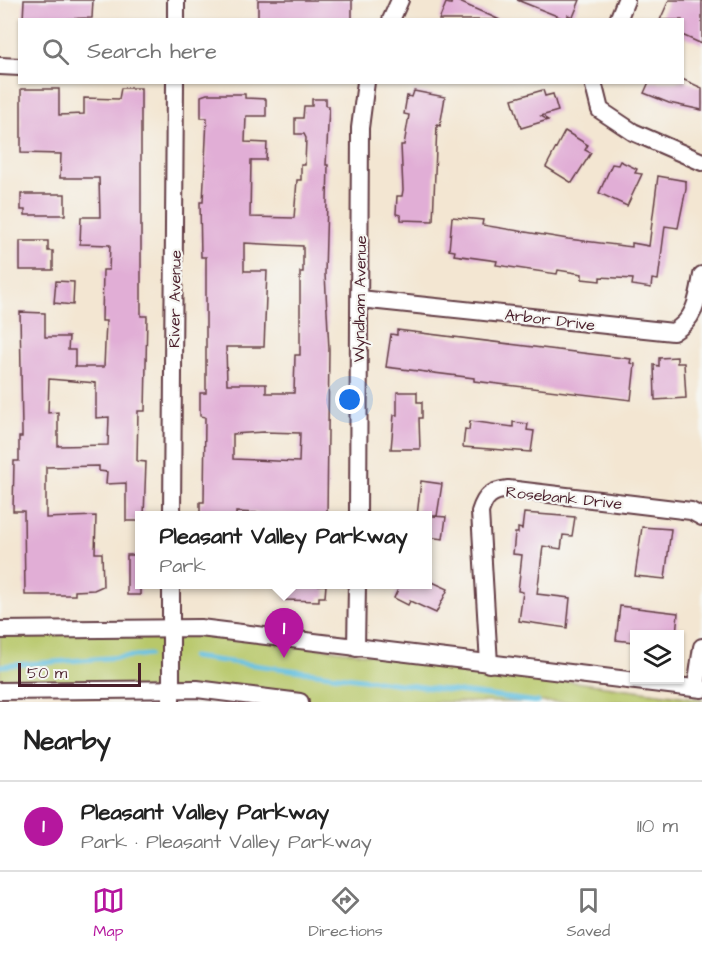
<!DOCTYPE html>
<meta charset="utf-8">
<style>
:root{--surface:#fff;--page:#f6f6f6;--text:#222;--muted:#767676;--line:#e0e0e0;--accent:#b5179e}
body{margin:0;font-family:"Architects Daughter",sans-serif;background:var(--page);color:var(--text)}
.controls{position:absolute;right:18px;bottom:18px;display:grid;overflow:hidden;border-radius:0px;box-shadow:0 2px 4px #0004}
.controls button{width:54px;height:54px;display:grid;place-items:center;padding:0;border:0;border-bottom:2px solid var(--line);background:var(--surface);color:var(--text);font:30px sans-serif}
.scale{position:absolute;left:18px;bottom:15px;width:123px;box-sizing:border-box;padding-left:6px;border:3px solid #4a1f2b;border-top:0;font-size:16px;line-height:21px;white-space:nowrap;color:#4a1f2b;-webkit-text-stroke:4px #f6f6f2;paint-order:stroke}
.you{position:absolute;left:350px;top:400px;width:21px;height:21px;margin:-15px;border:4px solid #fff;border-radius:50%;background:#1a73e8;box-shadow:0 0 0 9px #1a73e833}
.badge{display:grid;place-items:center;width:39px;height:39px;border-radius:50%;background:var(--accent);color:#fff;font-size:20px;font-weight:700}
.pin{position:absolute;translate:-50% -50px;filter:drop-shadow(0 2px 3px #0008)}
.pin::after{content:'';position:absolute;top:32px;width:21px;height:18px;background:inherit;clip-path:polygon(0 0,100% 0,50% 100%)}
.popup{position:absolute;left:135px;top:511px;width:297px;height:78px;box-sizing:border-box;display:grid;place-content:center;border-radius:0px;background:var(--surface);filter:drop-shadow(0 2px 4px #0005);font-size:20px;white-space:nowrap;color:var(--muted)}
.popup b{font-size:22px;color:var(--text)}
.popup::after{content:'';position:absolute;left:50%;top:100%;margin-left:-12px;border:12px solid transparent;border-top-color:var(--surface)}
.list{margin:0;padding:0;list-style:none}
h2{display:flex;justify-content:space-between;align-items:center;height:78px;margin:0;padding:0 24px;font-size:26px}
h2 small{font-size:20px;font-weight:400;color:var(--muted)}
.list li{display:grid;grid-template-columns:39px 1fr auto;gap:18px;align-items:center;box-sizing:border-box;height:90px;padding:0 24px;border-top:2px solid var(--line)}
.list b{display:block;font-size:22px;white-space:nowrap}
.list p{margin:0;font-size:20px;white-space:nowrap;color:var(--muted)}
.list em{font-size:20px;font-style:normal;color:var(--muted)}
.icon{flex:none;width:33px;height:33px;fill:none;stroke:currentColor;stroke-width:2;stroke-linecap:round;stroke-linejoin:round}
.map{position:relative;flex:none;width:702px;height:702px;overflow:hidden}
.search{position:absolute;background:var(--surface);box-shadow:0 2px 4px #0004;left:18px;right:18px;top:18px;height:66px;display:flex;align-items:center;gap:15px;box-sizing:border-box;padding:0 21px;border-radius:0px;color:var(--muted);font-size:22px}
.sheet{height:168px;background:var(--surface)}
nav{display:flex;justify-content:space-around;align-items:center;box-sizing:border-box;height:84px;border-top:2px solid var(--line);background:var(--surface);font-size:16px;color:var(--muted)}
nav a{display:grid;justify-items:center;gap:3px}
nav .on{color:var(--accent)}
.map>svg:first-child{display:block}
.green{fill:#b8c86a;stroke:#81744a;stroke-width:1.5}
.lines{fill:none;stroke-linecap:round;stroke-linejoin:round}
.stream{stroke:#62bfe0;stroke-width:5}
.building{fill:#e1aed6;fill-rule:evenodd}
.minor-casing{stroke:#633d44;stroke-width:20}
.minor{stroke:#fff;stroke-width:16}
.labels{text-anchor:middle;stroke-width:4.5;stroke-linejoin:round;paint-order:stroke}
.street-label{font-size:16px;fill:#4a1f2b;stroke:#f6f6f2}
</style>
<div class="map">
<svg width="702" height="702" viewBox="0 0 702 702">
<rect width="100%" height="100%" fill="#f6f6f2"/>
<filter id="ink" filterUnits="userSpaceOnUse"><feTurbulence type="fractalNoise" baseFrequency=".0167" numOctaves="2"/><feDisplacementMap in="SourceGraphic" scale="12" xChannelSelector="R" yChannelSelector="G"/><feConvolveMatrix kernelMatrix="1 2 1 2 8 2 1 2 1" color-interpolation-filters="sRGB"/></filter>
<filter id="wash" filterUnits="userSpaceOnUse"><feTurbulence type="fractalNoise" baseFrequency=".008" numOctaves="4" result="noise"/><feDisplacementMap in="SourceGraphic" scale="24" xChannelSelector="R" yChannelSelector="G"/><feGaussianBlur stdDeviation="1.35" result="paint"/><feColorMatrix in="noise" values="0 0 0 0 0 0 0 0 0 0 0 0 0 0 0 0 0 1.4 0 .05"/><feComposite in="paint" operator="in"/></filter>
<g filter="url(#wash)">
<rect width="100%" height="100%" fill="#f3e6d2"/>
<path class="green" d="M171 628 702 699V702H274L171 689 0 688V629Z"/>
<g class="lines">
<g class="stream">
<path d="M192 657 538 702"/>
<path d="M0 666 149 655"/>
</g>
</g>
<g id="blocks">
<g class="building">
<path d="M24 0H93L92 18 23 20Z"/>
<rect x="258" y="0" width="94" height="20"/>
<path d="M452 0H455L500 20H439L446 3 451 4Z"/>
<path d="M517 0H580L573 17 568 15 567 20Z"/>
<path d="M669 0H702V44L682 35V20H660Z"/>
<path d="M682 79 702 88V110L669 103 644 93 649 82H682Z"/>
<path d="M121 88H141V316H147L145 411H138L137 461 146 462 144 516H139L140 521H126V483L106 484 107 472 99 471V466L46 467V518L96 516 95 553H102L103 586 94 590 75 591V595H25L24 511H13L14 461H19V437H22V431L20 312 45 313V337H69L68 350H75V367H104L106 321H102L103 270H109L110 245 80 244 81 217H100L99 178H60L61 154 21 153V89H59V115L84 114V98L119 99ZM49 379 96 383V418L109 417 108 445 58 446V412L48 413Z"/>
<path d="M543 90 545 96 553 94 558 111 541 116 548 120 521 128 512 99Z"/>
<path d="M414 91 445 97 440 126 437 125 433 221 401 220V215L396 214 397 196H402L403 190 401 145H404L409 115 404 114 407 96 412 97Z"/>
<path d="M207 94H245V98L266 99V116H246L245 142 267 143 266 160H251L250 217 294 218 297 180H301V165H305L306 138 304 134H295V118H303L304 106H312V99H326V106H329L326 165H328L325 274 329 349 327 516 236 512V516H200V502H204L205 417 200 416V393H206V257H201L200 202H203L207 118H201V96ZM244 243 303 246V272H300V355H295L294 393H266V384H227L226 347H264L267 271H244ZM264 432 300 433 299 462 233 459V434Z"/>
<path d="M565 131 588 145 585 150 591 153 572 183 546 167Z"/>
<path d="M620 161 637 169 635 173 642 174 627 206 599 193 612 164 618 165Z"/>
<path d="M658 176 686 181V189L678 228 665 226 658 280 652 279 651 288 632 285 633 279 600 277V281L582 279V274L558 270 557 274 496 265 497 261 454 255 455 251 449 250 452 217 483 220 482 225 568 239 632 247V243L649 246Z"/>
<path d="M21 194H65V215H25V210H21Z"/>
<path d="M20 241H48V251H53V270H20Z"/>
<path d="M56 281 74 282 73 305 54 303Z"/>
<path d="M397 330 631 359 630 363 635 364 631 400 474 381V378L386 367 391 334 397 335Z"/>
<path d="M677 357V363H684L686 398 655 400 654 365 659 366V358Z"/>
<path d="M397 392H417V402H422V418H419L420 449H391L394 415H397Z"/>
<path d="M470 421 513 427V422L528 424 527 430 534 431 531 452 463 447 465 429 469 430Z"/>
<path d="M421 481 442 484 437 516H433L446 517 443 539 428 537V516H417Z"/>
<path d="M524 513 575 517 572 536 563 535 561 549 543 546 537 594 570 598 567 628 519 621 523 592 518 591 522 555 513 554 515 533H518V528L522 529Z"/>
<path d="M642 527 671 529 665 579 635 576Z"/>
<rect x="127" y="555" width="13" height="40"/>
<path d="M428 580 448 589 436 613 410 601 408 605 394 598 400 585H428Z"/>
<path d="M285 585H326L325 597H319V601L285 600Z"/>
<path d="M620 606 678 613 676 634H634V642L616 640Z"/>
</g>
</g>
</g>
<g filter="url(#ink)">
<use href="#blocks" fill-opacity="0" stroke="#633d44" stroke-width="1.5"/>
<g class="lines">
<defs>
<g id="minor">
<path d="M176 20V0"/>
<path d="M391 20 400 0"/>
<path d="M618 20 626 0"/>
<path d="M0 66 20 67"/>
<path d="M593 82 600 110 633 132 702 162"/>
<path d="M360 299 673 332C696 319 698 298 702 275"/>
<path d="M172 516 175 82"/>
<path d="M358 516 360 128 366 82"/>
<path d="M0 630 200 628 702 689"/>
<path d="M356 648 357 584"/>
<path d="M489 664 480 512C485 496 491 491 508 489L691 511 702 517"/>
<path d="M696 688 702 647"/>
<path d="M0 691 197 689 300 702"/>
<path d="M171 702V584"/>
</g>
</defs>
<use href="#minor" class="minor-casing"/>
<use href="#minor" class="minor"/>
</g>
</g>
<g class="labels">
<g class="street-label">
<text transform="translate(174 299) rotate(-89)" y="6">River Avenue</text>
<text transform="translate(359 299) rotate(-89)" y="6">Wyndham Avenue</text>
<text transform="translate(550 319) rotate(7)" y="6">Arbor Drive</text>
<text transform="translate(564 497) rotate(6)" y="6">Rosebank Drive</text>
</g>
</g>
</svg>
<div class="controls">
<button><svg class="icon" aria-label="layers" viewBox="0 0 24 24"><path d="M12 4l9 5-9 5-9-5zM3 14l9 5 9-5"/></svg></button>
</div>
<div class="scale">50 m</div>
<div class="you"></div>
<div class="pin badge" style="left:284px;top:658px">1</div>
<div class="popup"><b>Pleasant Valley Parkway</b>Park</div>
<div class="search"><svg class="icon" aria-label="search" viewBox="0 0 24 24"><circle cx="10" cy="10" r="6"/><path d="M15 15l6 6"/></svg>Search here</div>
</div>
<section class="sheet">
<h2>Nearby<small></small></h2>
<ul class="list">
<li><span class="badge">1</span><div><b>Pleasant Valley Parkway</b><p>Park · Pleasant Valley Parkway</p></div><em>110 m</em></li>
</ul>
</section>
<nav>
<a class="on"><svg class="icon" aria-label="map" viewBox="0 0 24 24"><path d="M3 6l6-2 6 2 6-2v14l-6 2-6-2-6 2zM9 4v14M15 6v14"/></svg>Map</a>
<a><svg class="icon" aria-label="directions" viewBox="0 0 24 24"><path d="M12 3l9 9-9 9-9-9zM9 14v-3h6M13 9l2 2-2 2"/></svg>Directions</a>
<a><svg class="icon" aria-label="saved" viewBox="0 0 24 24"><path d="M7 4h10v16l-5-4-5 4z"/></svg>Saved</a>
</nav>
